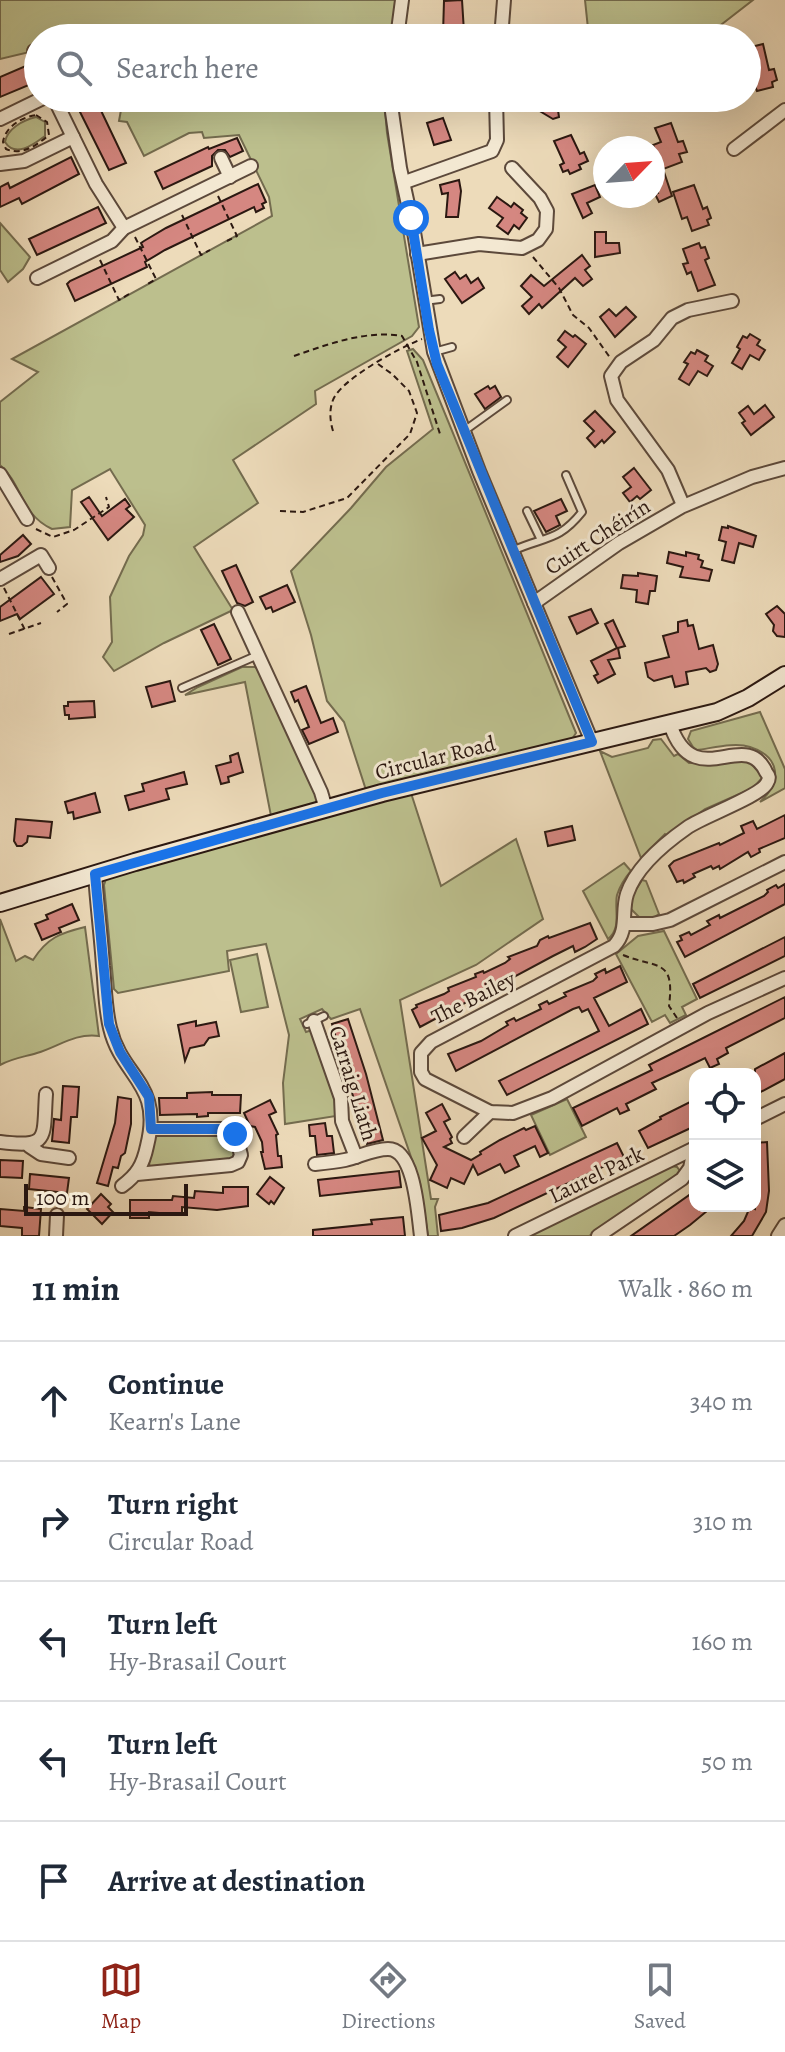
<!DOCTYPE html>
<meta charset="utf-8">
<style>
:root{--surface:#fff;--page:#f6f6f7;--text:#1f2937;--muted:#747a83;--line:#e0e1e3;--accent:#8f2418}
body{margin:0;font-family:Alegreya,serif;background:var(--page);color:var(--text)}
.controls{position:absolute;right:24px;bottom:24px;display:grid;overflow:hidden;border-radius:16px;box-shadow:0 8px 32px #0002}
.controls button{width:72px;height:72px;display:grid;place-items:center;padding:0;border:0;border-bottom:2px solid var(--line);background:var(--surface);color:var(--text);font:40px sans-serif}
.compass{position:absolute;left:593px;top:136px;width:72px;height:72px;border-radius:50%;background:var(--surface);box-shadow:0 8px 32px #0002;rotate:65deg}
.scale{position:absolute;left:24px;bottom:20px;width:164px;box-sizing:border-box;padding-left:8px;border:4px solid #2b1811;border-top:0;font-size:22px;line-height:28px;white-space:nowrap;color:#2b1811;-webkit-text-stroke:6px #f3e8d2;paint-order:stroke}
.stop{position:absolute;width:24px;height:24px;margin:-18px;border:6px solid #1a73e8;border-radius:50%;background:#fff}
.stop.end{background:#1a73e8;border-color:#fff;box-shadow:0 2px 8px #0008}
.list{margin:0;padding:0;list-style:none}
h2{display:flex;justify-content:space-between;align-items:center;height:104px;margin:0;padding:0 32px;font-size:34px}
h2 small{font-size:26px;font-weight:400;color:var(--muted)}
.list li{display:grid;grid-template-columns:52px 1fr auto;gap:24px;align-items:center;box-sizing:border-box;height:120px;padding:0 32px;border-top:2px solid var(--line)}
.list b{display:block;font-size:30px;white-space:nowrap}
.list p{margin:0;font-size:26px;white-space:nowrap;color:var(--muted)}
.list em{font-size:26px;font-style:normal;color:var(--muted)}
.icon{flex:none;width:44px;height:44px;fill:none;stroke:currentColor;stroke-width:2;stroke-linecap:round;stroke-linejoin:round}
.map{position:relative;flex:none;width:785px;height:1236px;overflow:hidden}
.search{position:absolute;background:var(--surface);box-shadow:0 8px 32px #0002;left:24px;right:24px;top:24px;height:88px;display:flex;align-items:center;gap:20px;box-sizing:border-box;padding:0 28px;border-radius:44px;color:var(--muted);font-size:30px}
.sheet{height:704px;background:var(--surface)}
nav{display:flex;justify-content:space-around;align-items:center;box-sizing:border-box;height:112px;border-top:2px solid var(--line);background:var(--surface);font-size:22px;color:var(--muted)}
nav a{display:grid;justify-items:center;gap:4px}
nav .on{color:var(--accent)}
.map>svg:first-child{display:block}
.green{fill:#bcbf8d;stroke:#746c4f;stroke-width:2}
.building{fill:#d58781;stroke:#2b1811;stroke-width:2}
.lines{fill:none;stroke-linecap:round;stroke-linejoin:round}
.lane-casing{stroke:#5c493b;stroke-width:10}
.street-casing{stroke:#5c493b;stroke-width:16}
.secondary-casing{stroke:#2b1811;stroke-width:20}
.path{stroke:#2b1811;stroke-width:2;stroke-dasharray:6 4;stroke-linecap:butt}
.lane{stroke:#f3e8d2;stroke-width:6}
.street{stroke:#f3e8d2;stroke-width:12}
.secondary{stroke:#f3e8d2;stroke-width:16}
.route{stroke:#1a73e8;stroke-width:10}
.labels{text-anchor:middle;stroke-width:6;stroke-linejoin:round;paint-order:stroke}
.street-label{font-size:22px;fill:#2b1811;stroke:#f3e8d2}
</style>
<div class="map">
<svg width="785" height="1236" viewBox="0 0 785 1236">
<rect width="100%" height="100%" fill="#eddbba"/>
<filter id="stains"><feTurbulence type="fractalNoise" baseFrequency=".0025" numOctaves="4"/><feColorMatrix values="0 0 0 0 .2 0 0 0 0 .09 0 0 0 0 .02 0 0 0 .5 -.17"/></filter>
<radialGradient id="worn" r=".72"><stop offset=".6" stop-color="#630" stop-opacity="0"/><stop offset="1" stop-color="#630" stop-opacity=".3"/></radialGradient>
<g class="green">
<path d="M0 0H398L392 38H38V50L0 59Z"/>
<path d="M585 0H753L704 38H589Z"/>
<path d="M115 98H384L387 133 419 327 412 336 315 391 316 404 233 460 258 503 194 547 233 610 164 643 114 671 103 657 112 642 110 597 129 556 143 535 145 525 110 469 72 490 70 527 52 529C20 514 23 485 0 465V402L38 372 12 359 272 216 269 197 239 135 204 138 202 132 189 133 144 156 127 122 119 121 121 110Z"/>
<path d="M36 117 45 122V136C33 145 15 158 5 142 7 129 23 120 36 117Z"/>
<path d="M0 223 30 257 23 269 8 282 0 270Z"/>
<path d="M413 349 423 360 576 733 572 739 366 790 344 722 327 701 311 635 291 571 351 508 386 467 433 429 407 351Z"/>
<path d="M242 667H255L259 670 318 797 315 805 271 816 245 682 185 695 198 687Z"/>
<path d="M760 712 785 769V788L760 802C782 782 781 757 750 747 735 742 713 748 697 750L693 747 688 739 691 731Z"/>
<path d="M661 739 674 756 678 754 689 763 748 760 763 777 753 788 705 809 668 836 665 834 641 858 600 751 612 757 648 748 653 740Z"/>
<path d="M411 793 441 886 516 839 543 919 476 965 400 1000 431 1199H438L435 1207 438 1236H428L420 1183 360 1009 331 1019 322 1009 300 1019 306 1032 312 1030 335 1101 336 1116 285 1124 283 1083 289 1035 266 944 227 951 229 971 118 993 114 989 104 885 107 876Z"/>
<path d="M624 863 631 871C625 878 620 886 617 895 614 910 622 928 608 939L583 891Z"/>
<path d="M642 880 646 881 659 914 653 918H640L631 909 632 896Z"/>
<path d="M0 919 16 961 25 956 33 960C47 938 60 933 85 927L99 1036C74 1033 60 1046 37 1053 24 1057 13 1058 0 1065Z"/>
<path d="M664 931 697 999 682 1007 686 1015 670 1023 665 1015 652 1022 616 954 638 936Z"/>
<path d="M257 954 268 1007 241 1012 230 960Z"/>
<path d="M567 1099 586 1137 550 1155 531 1115Z"/>
<path d="M226 1133 230 1136 236 1155 231 1160 151 1169C146 1160 150 1141 158 1134Z"/>
<path d="M672 1166 677 1167 680 1171 674 1180 589 1236H527Z"/>
</g>
<g class="building">
<path d="M462 0 464 32H457L458 38H448V33L443 34 444 1Z"/>
<path d="M763 44 769 70 774 69 777 80 772 82 773 87 757 91 747 67 750 66 747 48Z"/>
<path d="M28 65 36 82 0 97V77Z"/>
<path d="M73 98H95L126 163 109 170Z"/>
<path d="M540 98H569L570 108 558 110 559 117 553 119 538 110Z"/>
<path d="M443 118 451 140 434 145 427 123Z"/>
<path d="M671 123 678 142 683 141 687 152 679 154 682 162 663 169 672 196 659 202 655 194 658 193 653 172 662 168 653 145 661 142 655 128Z"/>
<path d="M571 135 580 154 584 152 588 161 579 165 581 169 570 174 568 170 563 172 560 165 564 163 554 141Z"/>
<path d="M237 138 243 151 230 157 225 150H218L212 156V166L163 189 155 172 208 147 209 149Z"/>
<path d="M71 157 79 174 22 204 19 198 0 207V187L8 183 10 188Z"/>
<path d="M459 180 461 191 458 217H446L448 193 442 194 440 185Z"/>
<path d="M258 184 266 202 262 204 264 208 256 212 254 207 165 250 145 262 147 267 75 301 67 284 70 281 143 247 141 243 144 241 166 228Z"/>
<path d="M595 185 600 197 587 203 592 213 583 218 572 194Z"/>
<path d="M694 185 703 209 707 207 711 218 707 220 709 225 692 231 687 217 682 219 673 192Z"/>
<path d="M497 197 511 207 514 203 523 210 521 213 527 218 519 229 514 225 508 234 497 226 503 218 489 208Z"/>
<path d="M98 207 106 223 37 255 29 239Z"/>
<path d="M595 232H606V243H619L620 253 595 257Z"/>
<path d="M699 243 701 248 705 247 709 258 705 260 715 285 698 291 691 272 687 274 683 264 688 263 683 249Z"/>
<path d="M582 255 590 266 585 270 592 279 583 286 575 278 542 308 539 304 529 314 522 306 532 297 521 286 531 275 544 286Z"/>
<path d="M455 272 460 279 466 275 471 283 478 278 484 288 462 303 445 279Z"/>
<path d="M626 307 636 317 615 337 600 317 609 309 616 316Z"/>
<path d="M565 331 573 337 575 335 586 344 568 367 557 357 566 347 558 340Z"/>
<path d="M750 334 760 340 757 345 765 350 759 360 750 355 742 369 732 363 740 349 737 347 743 336 747 338Z"/>
<path d="M697 350 708 356 705 361 713 366 707 376 698 371 689 385 679 379 688 364 684 362 691 352 695 354Z"/>
<path d="M488 386 490 389 495 386 501 397 485 409 475 394Z"/>
<path d="M765 405 774 417 751 435 742 423 745 421 739 413 748 406 754 414Z"/>
<path d="M595 411 615 432 604 443 602 440 595 447 587 438 594 431 584 421Z"/>
<path d="M634 468 651 490 640 499 637 496 630 502 623 493 631 487 623 477Z"/>
<path d="M89 497 102 516 125 499 130 506 126 509 134 517 108 540 81 502Z"/>
<path d="M561 499 567 511 556 516 560 525 546 532 534 511Z"/>
<path d="M728 526 756 536 753 547 739 543 734 563 722 560 726 542 719 540 722 527 728 528Z"/>
<path d="M23 535 31 544 18 556 0 562V555Z"/>
<path d="M669 552 686 556V552L699 555 698 559 703 561 701 567 712 570 709 581 680 577 683 567 667 563Z"/>
<path d="M236 565 253 602 245 606 237 603 222 571Z"/>
<path d="M638 573 657 576 655 591H650L648 604 636 602 637 590 621 588 623 575 638 576Z"/>
<path d="M41 577 54 594 20 619 17 614 0 621V607Z"/>
<path d="M287 585 295 602 273 612 271 607 266 609 260 597Z"/>
<path d="M777 606 785 614V637L777 636 773 631 774 625 766 614Z"/>
<path d="M591 609 598 623 577 634 569 617Z"/>
<path d="M613 620 625 646 618 648 620 658 608 660 615 674 598 683 594 676 598 674 591 661 617 648 605 624Z"/>
<path d="M687 620 688 626 693 625 699 649 713 645 718 664 716 670 710 672 706 668 686 672 688 684 675 687 672 676 654 681 648 677 645 663 669 657 663 636 678 632V622Z"/>
<path d="M214 624 231 659 218 665 201 630Z"/>
<path d="M170 681 175 701 152 707 146 687Z"/>
<path d="M306 686 321 723 333 718 338 732 309 744 302 730 309 727 298 700 295 702 291 692Z"/>
<path d="M94 701 95 717 69 719V715H65L64 706H68V702Z"/>
<path d="M238 753 243 772 228 777 229 782 221 784 216 766 231 762 230 756Z"/>
<path d="M184 772 187 784 166 789 169 799 129 810 125 796 144 791 142 784Z"/>
<path d="M95 793 100 812 74 819 73 812 68 813 65 802Z"/>
<path d="M785 815V838L759 849 760 852 751 857 748 852 720 869 719 866 713 869 711 866 693 874 695 877 684 883 683 880 677 882 669 866 674 861 719 843 720 845 744 833 741 826 753 821 757 829Z"/>
<path d="M16 819 52 822 50 838 28 836 27 842 22 846H17L14 841Z"/>
<path d="M572 826 575 840 548 846 545 832Z"/>
<path d="M785 884V904L685 957 677 942 682 940 680 936 689 932 691 935 710 925 707 921 719 915 720 918 764 896 768 892 767 890 776 885 778 888Z"/>
<path d="M72 904 79 920 59 928 61 932 42 940 35 924 48 919 46 915Z"/>
<path d="M590 923 597 939 585 947 575 952 573 946 553 956 420 1027 412 1010 417 1007 416 1005 444 994 449 991 448 988 476 977 475 974 483 971 484 973 505 963 510 959 508 957 537 946 540 940 548 936 549 938Z"/>
<path d="M785 937V956L700 998 693 984Z"/>
<path d="M620 966 627 982 594 998 609 1026 641 1009 648 1024 507 1095 499 1081 599 1031 588 1009 582 1012 579 1007 573 1009 456 1071 448 1054 481 1041 508 1025 506 1022 514 1018 516 1021 541 1009 539 1005 547 1001 549 1004 566 996 564 993 593 981 597 977 595 974 605 969 606 973Z"/>
<path d="M785 997V1018L726 1048 728 1053 717 1059 719 1064 710 1068 705 1058 678 1071 652 1083 656 1089 626 1104 629 1110 620 1114 617 1108 582 1126 573 1108 652 1070 649 1065Z"/>
<path d="M348 1019 366 1074 383 1140 367 1144 332 1024Z"/>
<path d="M196 1021V1026L216 1022 219 1036 209 1038 204 1045 190 1048 185 1061 178 1025Z"/>
<path d="M785 1053V1079L755 1095V1069Z"/>
<path d="M63 1086 79 1087 77 1117H71L69 1143 52 1141 54 1119 61 1120Z"/>
<path d="M212 1092V1095H241L240 1113H208V1116L197 1117V1114L160 1115 159 1098H187V1093Z"/>
<path d="M118 1097 131 1099V1124L125 1153 121 1156 118 1168 113 1167 108 1186 97 1183 115 1123Z"/>
<path d="M270 1100 276 1112 269 1115 278 1134 276 1135 278 1156H281L282 1167 265 1169 261 1152H263L262 1142 255 1127 250 1126 244 1113Z"/>
<path d="M692 1101 695 1106V1126L648 1148 639 1131 661 1119 660 1117Z"/>
<path d="M442 1104 450 1119 444 1122 452 1137 450 1139 452 1143 444 1147 471 1160 481 1154 480 1152 500 1140 524 1128 526 1130 535 1126 548 1153 540 1157 535 1146 514 1156 519 1166 505 1173 500 1164 478 1175 473 1165 464 1184 451 1178 447 1188 430 1180 437 1165 422 1138 436 1131 426 1113Z"/>
<path d="M325 1123 327 1136H332L334 1153 317 1155 315 1136H310L309 1125Z"/>
<path d="M767 1142 769 1191 766 1212 752 1236H731L744 1221 750 1207 755 1209V1143Z"/>
<path d="M617 1143 624 1157 494 1218 462 1228 441 1231 439 1215 488 1203Z"/>
<path d="M0 1160 23 1161 22 1178 0 1177Z"/>
<path d="M399 1171 401 1187 320 1196 318 1180Z"/>
<path d="M30 1174 69 1178 67 1193 29 1189Z"/>
<path d="M270 1177 284 1188 274 1204 271 1201 269 1204 257 1194Z"/>
<path d="M223 1187H248V1206L217 1210 182 1207V1215L149 1212V1218H130V1200H172L173 1196 194 1198 195 1191 223 1193Z"/>
<path d="M695 1191V1206H713L690 1225 674 1236H631Z"/>
<path d="M101 1194 111 1204 108 1207 113 1212 102 1224 87 1209Z"/>
<path d="M24 1207 41 1209 39 1236H22V1228L0 1226V1209L24 1211Z"/>
<path d="M403 1217 405 1236H313V1230L372 1224 371 1220Z"/>
</g>
<g class="lines">
<defs>
<g id="lane">
<path d="M424 301 440 299"/>
<path d="M434 352 452 347"/>
<path d="M464 431 507 400"/>
<path d="M527 511 540 538"/>
<path d="M512 551C545 536 558 542 582 512L566 475"/>
<path d="M182 688 258 655"/>
<path d="M307 1024 324 1016"/>
</g>
<g id="street">
<path d="M397 38 402 0"/>
<path d="M501 38 504 0"/>
<path d="M34 51 38 58"/>
<path d="M54 98 96 184 124 228"/>
<path d="M390 98 400 168 414 232 434 352 479 471 592 742"/>
<path d="M0 119 43 98"/>
<path d="M734 149 785 110"/>
<path d="M221 158 230 177"/>
<path d="M0 164 24 161 73 137"/>
<path d="M405 182 492 151 497 140 496 98"/>
<path d="M417 254 479 244 522 248 538 240 546 229 547 211 540 198 512 168"/>
<path d="M37 278 112 241 124 228 251 166"/>
<path d="M0 474 27 519"/>
<path d="M683 505 668 470 617 400 611 376 621 362 654 340 672 318 688 310 732 301"/>
<path d="M0 579 41 555 49 568"/>
<path d="M534 603 619 543 681 507 752 477 785 468"/>
<path d="M238 612 321 792 326 809"/>
<path d="M670 724C694 796 745 726 766 772 769 776 770 778 767 783 761 796 704 816 688 827 665 843 636 867 627 894 621 913 629 930 614 946L431 1042 421 1053V1072L425 1079 490 1112 513 1113 552 1098 708 1013 785 978"/>
<path d="M95 874C97 905 101 935 103 966 105 986 105 1008 110 1028 122 1078 163 1083 147 1146 143 1165 137 1175 122 1186"/>
<path d="M625 924H653L670 920 785 862"/>
<path d="M314 1021 341 1098 342 1121 356 1157"/>
<path d="M755 1119 785 1104"/>
<path d="M464 1137 490 1112"/>
<path d="M0 1142C50 1148 43 1139 46 1094"/>
<path d="M29 1146 41 1154 69 1158"/>
<path d="M315 1164C325 1163 335 1162 345 1160 359 1157 373 1149 388 1149 415 1149 418 1215 421 1236"/>
<path d="M137 1174 231 1165 238 1162 241 1155 236 1136 228 1129H151"/>
<path d="M56 1236 57 1215"/>
<path d="M515 1236 695 1148"/>
<path d="M598 1236 682 1179 690 1168 694 1149"/>
<path d="M778 1236 785 1225"/>
</g>
<path id="secondary" d="M0 903 135 862 382 793 717 712 748 698 785 675"/>
</defs>
<use href="#lane" class="lane-casing"/>
<use href="#street" class="street-casing"/>
<use href="#secondary" class="secondary-casing"/>
<g class="path">
<path d="M36 115 47 122 49 135C37 145 22 156 6 149L3 142C5 127 22 117 36 115Z"/>
<path d="M218 196 237 236 227 241"/>
<path d="M182 215 201 255 210 250"/>
<path d="M135 237 156 279 146 285"/>
<path d="M533 257 559 288 573 315 589 328 611 359"/>
<path d="M100 260 119 300 129 294"/>
<path d="M294 356C329 344 365 330 402 336L417 362 440 434"/>
<path d="M333 431C330 421 329 410 333 400 341 379 401 347 422 339"/>
<path d="M280 511 303 512 347 498 410 434 417 413 409 391 392 374 378 364"/>
<path d="M36 529 53 537 74 530 109 507 106 497"/>
<path d="M52 577 67 604 57 612"/>
<path d="M4 588 25 630"/>
<path d="M9 634 41 623"/>
<path d="M623 955C658 969 675 958 669 1006L677 1018"/>
</g>
<use href="#lane" class="lane"/>
<use href="#street" class="street"/>
<use href="#secondary" class="secondary"/>
</g>
<g class="lines">
<path class="route" d="M235 1134 225 1129H151L149 1097 120 1052 109 1024 95 874 382 793 592 742 437 364 429 330 411 218"/>
</g>
<g class="labels">
<g class="street-label">
<text transform="translate(597 536) rotate(-33)" y="8">Cuirt Chéirín</text>
<text transform="translate(435 757) rotate(-14)" y="8">Circular Road</text>
<text transform="translate(473 997) rotate(-27)" y="8">The Bailey</text>
<text transform="translate(354 1083) rotate(73)" y="8">Carraig Liath</text>
<text transform="translate(596 1174) rotate(-26)" y="8">Laurel Park</text>
</g>
</g>
<rect width="100%" height="100%" filter="url(#stains)"/>
<rect width="100%" height="100%" fill="url(#worn)"/>
</svg>
<div class="controls">
<button><svg class="icon" aria-label="locate" viewBox="0 0 24 24"><circle cx="12" cy="12" r="6"/><path d="M12 2v4M12 18v4M2 12h4M18 12h4"/></svg></button>
<button><svg class="icon" aria-label="layers" viewBox="0 0 24 24"><path d="M12 4l9 5-9 5-9-5zM3 14l9 5 9-5"/></svg></button>
</div>
<svg class="compass" viewBox="-18 -18 36 36"><path d="M0-13l5 13h-10z" fill="#e53935"/><path d="M0 13l5-13h-10z" fill="#747a83"/></svg>
<div class="scale">100 m</div>
<div class="stop" style="left:411px;top:218px"></div>
<div class="stop end" style="left:235px;top:1134px"></div>
<div class="search"><svg class="icon" aria-label="search" viewBox="0 0 24 24"><circle cx="10" cy="10" r="6"/><path d="M15 15l6 6"/></svg>Search here</div>
</div>
<section class="sheet">
<h2>11 min<small>Walk · 860 m</small></h2>
<ul class="list">
<li><svg class="icon" aria-label="ahead" viewBox="0 0 24 24"><path d="M12 20V5M6 11l6-6 6 6"/></svg><div><b>Continue</b><p>Kearn's Lane</p></div><em>340 m</em></li>
<li><svg class="icon" aria-label="right" viewBox="0 0 24 24"><path d="M7 20v-9h11M14 6l5 5-5 5"/></svg><div><b>Turn right</b><p>Circular Road</p></div><em>310 m</em></li>
<li><svg class="icon" aria-label="left" viewBox="0 0 24 24"><path d="M17 20v-9H6M10 6l-5 5 5 5"/></svg><div><b>Turn left</b><p>Hy-Brasail Court</p></div><em>160 m</em></li>
<li><svg class="icon" aria-label="left" viewBox="0 0 24 24"><path d="M17 20v-9H6M10 6l-5 5 5 5"/></svg><div><b>Turn left</b><p>Hy-Brasail Court</p></div><em>50 m</em></li>
<li><svg class="icon" aria-label="arrive" viewBox="0 0 24 24"><path d="M6 21V4h12l-3 4 3 4H6"/></svg><div><b>Arrive at destination</b></div></li>
</ul>
</section>
<nav>
<a class="on"><svg class="icon" aria-label="map" viewBox="0 0 24 24"><path d="M3 6l6-2 6 2 6-2v14l-6 2-6-2-6 2zM9 4v14M15 6v14"/></svg>Map</a>
<a><svg class="icon" aria-label="directions" viewBox="0 0 24 24"><path d="M12 3l9 9-9 9-9-9zM9 14v-3h6M13 9l2 2-2 2"/></svg>Directions</a>
<a><svg class="icon" aria-label="saved" viewBox="0 0 24 24"><path d="M7 4h10v16l-5-4-5 4z"/></svg>Saved</a>
</nav>
